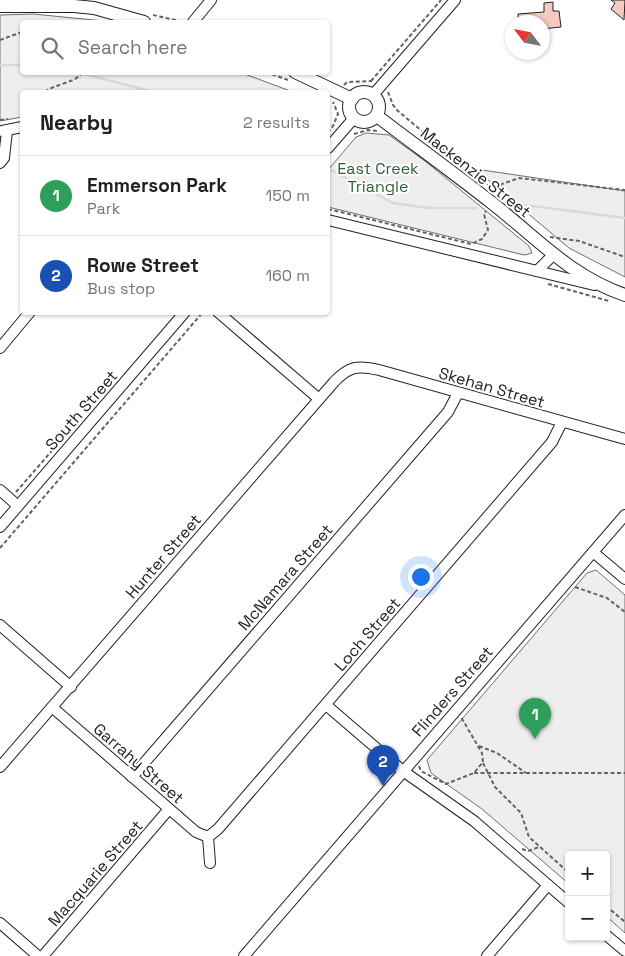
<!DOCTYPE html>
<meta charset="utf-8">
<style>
:root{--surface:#fff;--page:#f6f6f6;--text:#202124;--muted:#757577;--line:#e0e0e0;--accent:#c62828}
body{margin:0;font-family:"Space Grotesk",sans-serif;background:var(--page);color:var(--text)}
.controls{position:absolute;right:15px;bottom:15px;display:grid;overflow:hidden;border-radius:5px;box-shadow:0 1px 4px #0004}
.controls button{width:45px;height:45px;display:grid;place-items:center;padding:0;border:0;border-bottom:1px solid var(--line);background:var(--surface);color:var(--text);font:25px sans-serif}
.compass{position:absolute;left:505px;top:15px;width:45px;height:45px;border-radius:50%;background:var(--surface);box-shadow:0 1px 4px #0004;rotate:302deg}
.you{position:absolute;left:420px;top:576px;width:18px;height:18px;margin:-12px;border:4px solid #fff;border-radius:50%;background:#1a73e8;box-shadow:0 0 0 8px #1a73e833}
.badge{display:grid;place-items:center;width:32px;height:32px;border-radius:50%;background:var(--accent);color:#fff;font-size:16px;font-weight:700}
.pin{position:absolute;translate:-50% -41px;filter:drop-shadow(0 1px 2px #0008)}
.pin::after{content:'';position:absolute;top:26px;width:18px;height:15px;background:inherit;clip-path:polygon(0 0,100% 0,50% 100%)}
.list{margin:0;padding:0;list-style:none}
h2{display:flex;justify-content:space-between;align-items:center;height:65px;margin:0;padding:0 20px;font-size:21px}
h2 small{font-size:16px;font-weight:400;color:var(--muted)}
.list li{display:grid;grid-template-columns:32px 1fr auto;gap:15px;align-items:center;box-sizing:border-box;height:80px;padding:0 20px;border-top:1px solid var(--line)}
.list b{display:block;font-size:19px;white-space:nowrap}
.list p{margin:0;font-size:16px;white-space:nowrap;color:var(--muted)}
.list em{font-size:16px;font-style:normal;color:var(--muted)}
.icon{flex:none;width:28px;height:28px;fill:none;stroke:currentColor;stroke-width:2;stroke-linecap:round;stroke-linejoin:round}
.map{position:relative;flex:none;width:625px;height:956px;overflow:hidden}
.search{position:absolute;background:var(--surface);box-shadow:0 1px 4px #0004;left:20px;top:20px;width:310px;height:55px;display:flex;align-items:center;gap:12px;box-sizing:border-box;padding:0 18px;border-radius:5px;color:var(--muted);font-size:19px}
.panel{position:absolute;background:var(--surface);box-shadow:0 1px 4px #0004;left:20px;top:90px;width:310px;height:225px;border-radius:5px}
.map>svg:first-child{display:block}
.green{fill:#eee;stroke:#6f6f6f}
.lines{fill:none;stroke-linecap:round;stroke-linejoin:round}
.stream{stroke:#d9d9d9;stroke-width:2.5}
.building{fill:#f3c9c0;stroke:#222}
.minor-casing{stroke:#222;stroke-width:12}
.major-casing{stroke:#222;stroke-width:14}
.path{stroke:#646464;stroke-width:2;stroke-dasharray:4 2.5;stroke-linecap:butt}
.minor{stroke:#fff;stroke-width:10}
.major{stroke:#fff;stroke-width:12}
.labels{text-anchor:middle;stroke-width:4;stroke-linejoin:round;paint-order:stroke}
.park-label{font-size:16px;fill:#2f5e38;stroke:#fff}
.street-label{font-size:16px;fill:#222;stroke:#fff}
</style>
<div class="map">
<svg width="625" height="956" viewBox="0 0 625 956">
<rect width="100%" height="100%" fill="#fff"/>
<g class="green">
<path d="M33 14 114 22H22V72L242 73 293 92H22V117L0 121V15Z"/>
<path d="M366 133 389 135 425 161 529 246 532 253 525 255 520 254 328 207V170L356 137Z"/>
<path d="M475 169 625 191V277L569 248Z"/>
<path d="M596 570 625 595V933L606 916V855H569V884L482 809 431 773 427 760 587 573Z"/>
</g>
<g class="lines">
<g class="stream">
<path d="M0 65H22"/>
<path d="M77 72 153 92"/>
<path d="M329 169 393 203 428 208H476"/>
<path d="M517 204 625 218"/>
</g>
</g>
<g class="building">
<path d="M611 0H625L624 20 611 9 615 3Z"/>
<path d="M553 2V11H559L561 27 542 29V22H518V14L544 12V3Z"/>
</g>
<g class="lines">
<defs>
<g id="minor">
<path d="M193 22 211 0"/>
<path d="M373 95 455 0"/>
<path d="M2 131 22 127"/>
<path d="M328 148 354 118"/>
<path d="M0 163 4 158 7 131"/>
<path d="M328 220 594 285"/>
<path d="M537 271 553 255"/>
<path d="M218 312 319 399"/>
<path d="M0 348 30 312"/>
<path d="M0 490 18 506"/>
<path d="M0 527 185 312"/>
<path d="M593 552 625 579"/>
<path d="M0 625 71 687"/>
<path d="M326 705 403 771 474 821 569 903"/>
<path d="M53 708 196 832 208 837"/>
<path d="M0 767 334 382C349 366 358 365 379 370L625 439"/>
<path d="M132 777 448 412 458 393"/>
<path d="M208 837 218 829 552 442 562 422"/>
<path d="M208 837 210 863"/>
<path d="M0 923 38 956"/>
<path d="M606 935 625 951"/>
<path d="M43 956 169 809"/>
<path d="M244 956 625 515"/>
<path d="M487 956 548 885"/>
</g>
<g id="major">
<path d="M0 6H74L94 8 144 22"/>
<path d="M295 72 352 99"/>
<circle cx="364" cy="107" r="15"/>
<path d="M377 116C415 145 454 173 492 203 537 238 570 276 625 295"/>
</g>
</defs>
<use href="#minor" class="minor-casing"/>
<use href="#major" class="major-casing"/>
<g class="path">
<path d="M153 15 184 22"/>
<path d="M0 40 22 32"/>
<path d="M266 72 288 80"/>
<path d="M371 81 441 0"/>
<path d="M344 85 347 82 372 81"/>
<path d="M45 92C54 84 79 82 82 72"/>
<path d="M388 92 393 105 398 111 479 179"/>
<path d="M0 120 8 119"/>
<path d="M328 133 333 126 338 114 333 102"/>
<path d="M354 134 368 130 378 131"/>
<path d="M487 185 502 184 519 178 625 190"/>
<path d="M498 195 502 184"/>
<path d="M328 209 471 244 482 239 488 230 484 214 486 211"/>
<path d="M550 237 579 241 625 257"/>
<path d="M548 284 609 301"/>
<path d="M16 492 70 430"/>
<path d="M0 548 203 312"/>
<path d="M575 587 607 598 625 612"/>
<path d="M479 746 497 753 526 773"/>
<path d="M483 763 495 787 521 813 529 837 569 873"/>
<path d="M419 766 421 771 446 784 474 773 483 762 482 753 461 717"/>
<path d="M474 773H625"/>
<path d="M383 780 389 772"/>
<path d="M522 849 528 851 539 847"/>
<path d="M606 906 625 922"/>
</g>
<use href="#minor" class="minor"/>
<use href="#major" class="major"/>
</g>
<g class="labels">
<g class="park-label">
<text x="378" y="174">East Creek<tspan x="378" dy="18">Triangle</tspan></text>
</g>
<g class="street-label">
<text transform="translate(476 172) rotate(38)" y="6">Mackenzie Street</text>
<text transform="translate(492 387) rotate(16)" y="6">Skehan Street</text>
<text transform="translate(81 410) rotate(-49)" y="6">South Street</text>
<text transform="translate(163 556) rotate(-49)" y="6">Hunter Street</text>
<text transform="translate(285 577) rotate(-49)" y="6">McNamara Street</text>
<text transform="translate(367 634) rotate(-49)" y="6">Loch Street</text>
<text transform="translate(452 691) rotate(-49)" y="6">Flinders Street</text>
<text transform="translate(139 763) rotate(41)" y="6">Garrahy Street</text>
<text transform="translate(95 873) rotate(-49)" y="6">Macquarie Street</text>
</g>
</g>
</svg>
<div class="controls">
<button>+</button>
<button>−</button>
</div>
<svg class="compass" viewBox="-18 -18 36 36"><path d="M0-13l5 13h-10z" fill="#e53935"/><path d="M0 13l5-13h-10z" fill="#757577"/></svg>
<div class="you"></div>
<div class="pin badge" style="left:535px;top:739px;background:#2e9e5b">1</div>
<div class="pin badge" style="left:383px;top:786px;background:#1a4fb4">2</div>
<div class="search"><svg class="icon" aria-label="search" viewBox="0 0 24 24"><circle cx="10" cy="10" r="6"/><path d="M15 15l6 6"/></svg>Search here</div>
<section class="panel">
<h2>Nearby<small>2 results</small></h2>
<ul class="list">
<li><span class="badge" style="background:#2e9e5b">1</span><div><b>Emmerson Park</b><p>Park</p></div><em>150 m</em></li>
<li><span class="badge" style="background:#1a4fb4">2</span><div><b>Rowe Street</b><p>Bus stop</p></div><em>160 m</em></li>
</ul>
</section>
</div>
